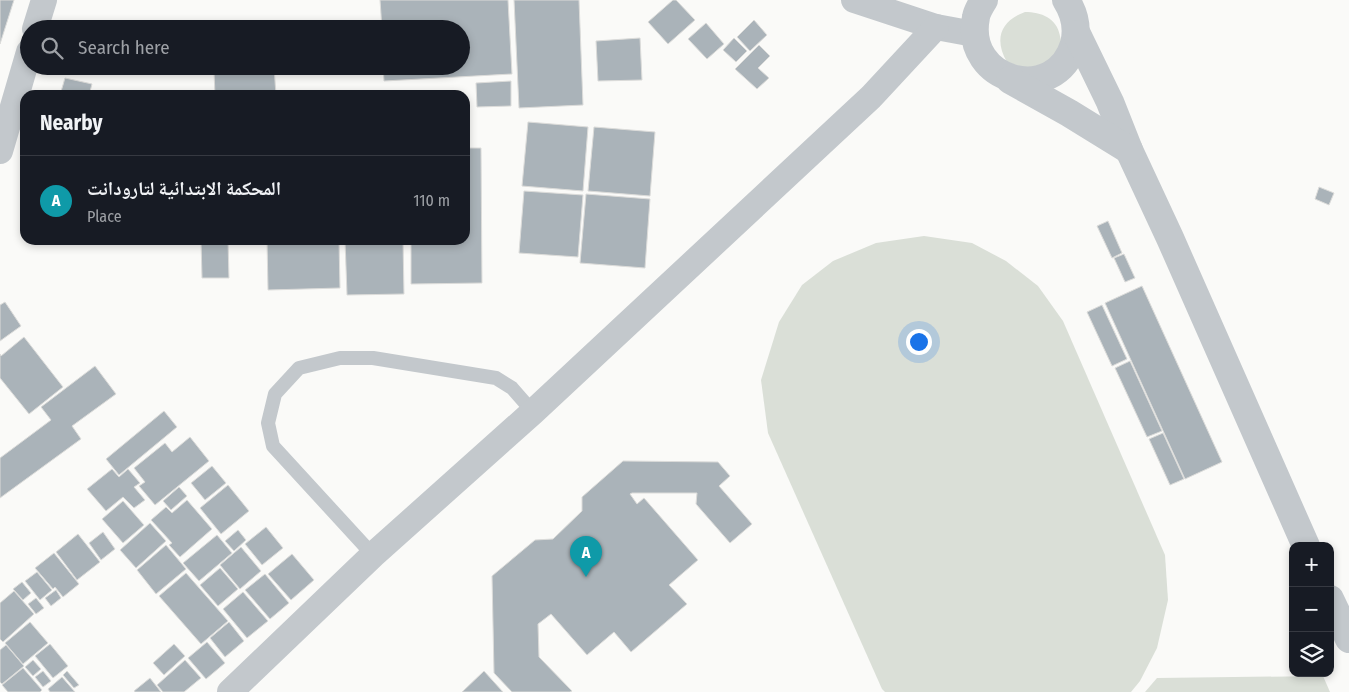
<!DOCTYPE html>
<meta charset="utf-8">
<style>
:root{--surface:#171b24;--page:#242831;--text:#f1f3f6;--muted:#9ea1a6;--line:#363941;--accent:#8c9099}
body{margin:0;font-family:"Fira Sans Condensed","Noto Naskh Arabic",sans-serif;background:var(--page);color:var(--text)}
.controls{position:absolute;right:15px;bottom:15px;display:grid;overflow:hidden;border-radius:10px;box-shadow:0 2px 8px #0003}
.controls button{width:45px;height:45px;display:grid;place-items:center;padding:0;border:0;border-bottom:1px solid var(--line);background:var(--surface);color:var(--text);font:25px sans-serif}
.you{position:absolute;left:918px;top:341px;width:18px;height:18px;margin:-12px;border:4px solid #fff;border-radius:50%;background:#1a73e8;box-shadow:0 0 0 8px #1a73e833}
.badge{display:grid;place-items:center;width:32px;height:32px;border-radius:50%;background:var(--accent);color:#fff;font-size:16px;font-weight:700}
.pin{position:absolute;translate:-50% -41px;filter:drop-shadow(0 1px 2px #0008)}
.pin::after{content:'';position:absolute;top:26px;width:18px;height:15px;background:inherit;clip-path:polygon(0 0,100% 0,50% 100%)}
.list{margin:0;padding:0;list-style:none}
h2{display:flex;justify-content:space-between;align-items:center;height:65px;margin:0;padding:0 20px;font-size:21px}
h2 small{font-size:16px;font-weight:400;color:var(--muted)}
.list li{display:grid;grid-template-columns:32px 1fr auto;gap:15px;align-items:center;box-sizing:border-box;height:90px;padding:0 20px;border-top:1px solid var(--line)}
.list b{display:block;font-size:19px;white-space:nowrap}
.list p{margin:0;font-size:16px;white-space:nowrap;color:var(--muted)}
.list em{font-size:16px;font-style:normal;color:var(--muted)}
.icon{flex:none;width:28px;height:28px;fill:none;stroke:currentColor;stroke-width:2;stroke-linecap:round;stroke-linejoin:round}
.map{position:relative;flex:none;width:1349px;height:692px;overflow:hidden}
.search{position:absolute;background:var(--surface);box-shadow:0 2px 8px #0003;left:20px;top:20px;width:450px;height:55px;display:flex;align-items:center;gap:12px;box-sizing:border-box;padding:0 18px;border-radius:28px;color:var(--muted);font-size:19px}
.panel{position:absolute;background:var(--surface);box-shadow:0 2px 8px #0003;left:20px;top:90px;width:450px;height:155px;border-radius:15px}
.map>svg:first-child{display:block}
.green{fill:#dadfd7}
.building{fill:#aab3b9;stroke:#dcdcda}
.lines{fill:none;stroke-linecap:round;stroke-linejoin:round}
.service{stroke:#c3c8cc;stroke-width:14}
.minor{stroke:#c3c8cc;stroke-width:26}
.tertiary{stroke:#c3c8cc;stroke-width:28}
</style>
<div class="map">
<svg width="1349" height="692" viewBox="0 0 1349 692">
<rect width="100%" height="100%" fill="#fafaf8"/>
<g class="green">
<path d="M1025 12C1041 12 1057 18 1060 36 1061 40 1062 47 1060 51 1057 57 1042 67 1036 72L1007 62C994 40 1000 21 1025 12Z"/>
<path d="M924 236 972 243 1006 261 1038 286 1063 321 1165 555 1168 600 1157 648 1140 681 1131 692H885L882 689 768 433 761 380 779 322 802 285 833 261 876 243Z"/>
<path d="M1323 676 1330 692H1145L1157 678Z"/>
</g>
<g class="building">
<path d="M0 0H14L0 44Z"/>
<path d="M380 0H508L512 74 384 81 383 66H461V29H382Z"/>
<path d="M514 0H579L583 105 519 108Z"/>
<path d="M673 0H676L695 20 668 44 648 22Z"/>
<path d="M754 20 767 35 750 51 737 37Z"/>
<path d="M706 23 724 44 707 59 688 39Z"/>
<path d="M640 38 642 80 598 81 596 41Z"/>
<path d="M734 38 747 51 736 62 723 50Z"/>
<path d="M759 45 770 56 758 68 769 78 757 89 735 69Z"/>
<path d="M274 67 276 95H215L214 71Z"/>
<path d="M65 78 92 84 89 95H60Z"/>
<path d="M511 81V106L477 107 476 83Z"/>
<path d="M528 122 588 127 583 191 522 186Z"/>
<path d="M594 127 655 132 650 196 588 191Z"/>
<path d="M465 148H481L482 283 411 284V240H465Z"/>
<path d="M1319 187 1334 193 1329 205 1315 199Z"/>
<path d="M524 191 583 195 578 257 519 253Z"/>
<path d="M586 194 650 199 645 268 580 263Z"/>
<path d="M1108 221 1122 253 1112 258 1097 226Z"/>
<path d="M201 240H228L229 278H202Z"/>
<path d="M267 240H339L340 288 268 290Z"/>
<path d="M345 240H403L404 294 347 295Z"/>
<path d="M1124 254 1135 278 1125 282 1114 258Z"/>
<path d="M1142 286 1222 462 1185 479 1105 303Z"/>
<path d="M5 302 21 326 0 341V305Z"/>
<path d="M1102 305 1127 359 1112 366 1087 312Z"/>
<path d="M24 337 63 387 29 414 0 378V354L1 356Z"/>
<path d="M1130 361 1162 431 1147 437 1115 368Z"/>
<path d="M95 366 116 394 72 426 81 439 0 498V458L51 420 41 407Z"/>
<path d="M164 411 177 427 119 475 106 459Z"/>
<path d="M1163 433 1184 479 1170 485 1149 439Z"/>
<path d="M190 437 209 461 155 505 139 486 145 482 134 468 165 443 172 452Z"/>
<path d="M623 461 718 462 730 476 719 486 752 524 730 543 696 504 697 493H632L630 494 637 504 644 498 698 560 669 585 687 604 631 652 614 632 587 655 551 614 538 624 539 657 572 691 570 692H512L494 673 492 576 535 540 553 539 582 511V497Z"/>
<path d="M212 466 226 483 205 500 191 483Z"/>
<path d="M112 469 119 477 128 469 140 483 134 487 145 500 134 508 123 497 106 511 87 489Z"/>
<path d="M228 485 249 511 221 534 200 508Z"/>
<path d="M179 487 187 496 171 510 163 501Z"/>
<path d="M187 500 212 529 180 557 169 545 172 543 151 520 166 507 172 513Z"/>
<path d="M123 501 144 525 123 543 102 519Z"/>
<path d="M150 523 166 541 136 568 120 550Z"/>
<path d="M266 527 283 548 262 565 245 544Z"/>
<path d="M238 530 246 540 234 551 225 541Z"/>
<path d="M103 532 115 549 101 560 89 543Z"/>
<path d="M78 534 100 562 77 580 56 552Z"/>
<path d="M217 535 232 553 199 581 183 563Z"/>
<path d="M166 545 186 569 156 594 137 570Z"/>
<path d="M241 547 261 571 240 589 220 565Z"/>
<path d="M54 553 79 584 63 597 55 587 53 589 35 568Z"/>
<path d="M292 554 314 580 291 600 268 574Z"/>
<path d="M220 568 238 589 218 606 200 585Z"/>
<path d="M37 572 52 590 40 600 25 581Z"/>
<path d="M186 573 228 621 201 644 159 596Z"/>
<path d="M265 574 289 603 270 619 245 590Z"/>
<path d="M22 582 31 593 23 600 13 589Z"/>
<path d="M56 590 61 598 51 606 45 598Z"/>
<path d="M14 591 34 614 3 642 0 639V603Z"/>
<path d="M243 592 268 621 247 638 223 609Z"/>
<path d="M36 598 44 608 36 614 28 604Z"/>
<path d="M30 622 48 643 23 664 5 643Z"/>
<path d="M229 622 244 641 225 657 210 638Z"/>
<path d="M207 642 225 663 206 679 188 658Z"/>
<path d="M50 644 68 666 53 678 35 656Z"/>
<path d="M174 644 185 656 164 675 153 663Z"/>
<path d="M6 645 24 666 2 684 0 682V650Z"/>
<path d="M33 660 41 669 33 676 25 667Z"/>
<path d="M185 660 201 678 184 692H163L157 685Z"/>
<path d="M23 668 42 690 40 692H8L2 685Z"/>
<path d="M43 671 51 681 43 687 35 677Z"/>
<path d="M67 671 79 685 74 688 63 675Z"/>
<path d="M484 671 503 692H462Z"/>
<path d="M62 677 75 692H50L48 689Z"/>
<path d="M150 678 161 692H135L134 691Z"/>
</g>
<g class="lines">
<path class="service" d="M373 555 273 446 268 423 275 394 299 368 340 358H373L496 378 512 388 533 412"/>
<g class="minor">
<path d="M854 0 936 27 974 34"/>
<path d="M35 29 44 0"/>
<path d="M0 151 29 52"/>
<path d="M230 692 373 555 533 412 871 97 936 27"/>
</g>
<g class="tertiary">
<path d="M984 0C981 5 977 11 976 17 963 83 1056 106 1074 44 1078 28 1075 14 1066 0"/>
<path d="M1077 34 1110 102 1129 150 1170 238 1306 546"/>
<path d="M1010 80 1069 113 1129 150"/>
<path d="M1330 599 1349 639"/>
</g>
</g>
</svg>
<div class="controls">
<button>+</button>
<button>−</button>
<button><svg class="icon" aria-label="layers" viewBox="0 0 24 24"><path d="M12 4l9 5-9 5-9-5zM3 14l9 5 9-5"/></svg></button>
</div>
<div class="you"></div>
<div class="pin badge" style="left:586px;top:577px;background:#0f9aa8">A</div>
<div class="search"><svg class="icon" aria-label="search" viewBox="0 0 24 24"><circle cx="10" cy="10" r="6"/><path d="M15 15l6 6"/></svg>Search here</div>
<section class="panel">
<h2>Nearby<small></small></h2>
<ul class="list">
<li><span class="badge" style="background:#0f9aa8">A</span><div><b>المحكمة الابتدائية لتارودانت</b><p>Place</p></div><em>110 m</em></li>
</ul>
</section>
</div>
